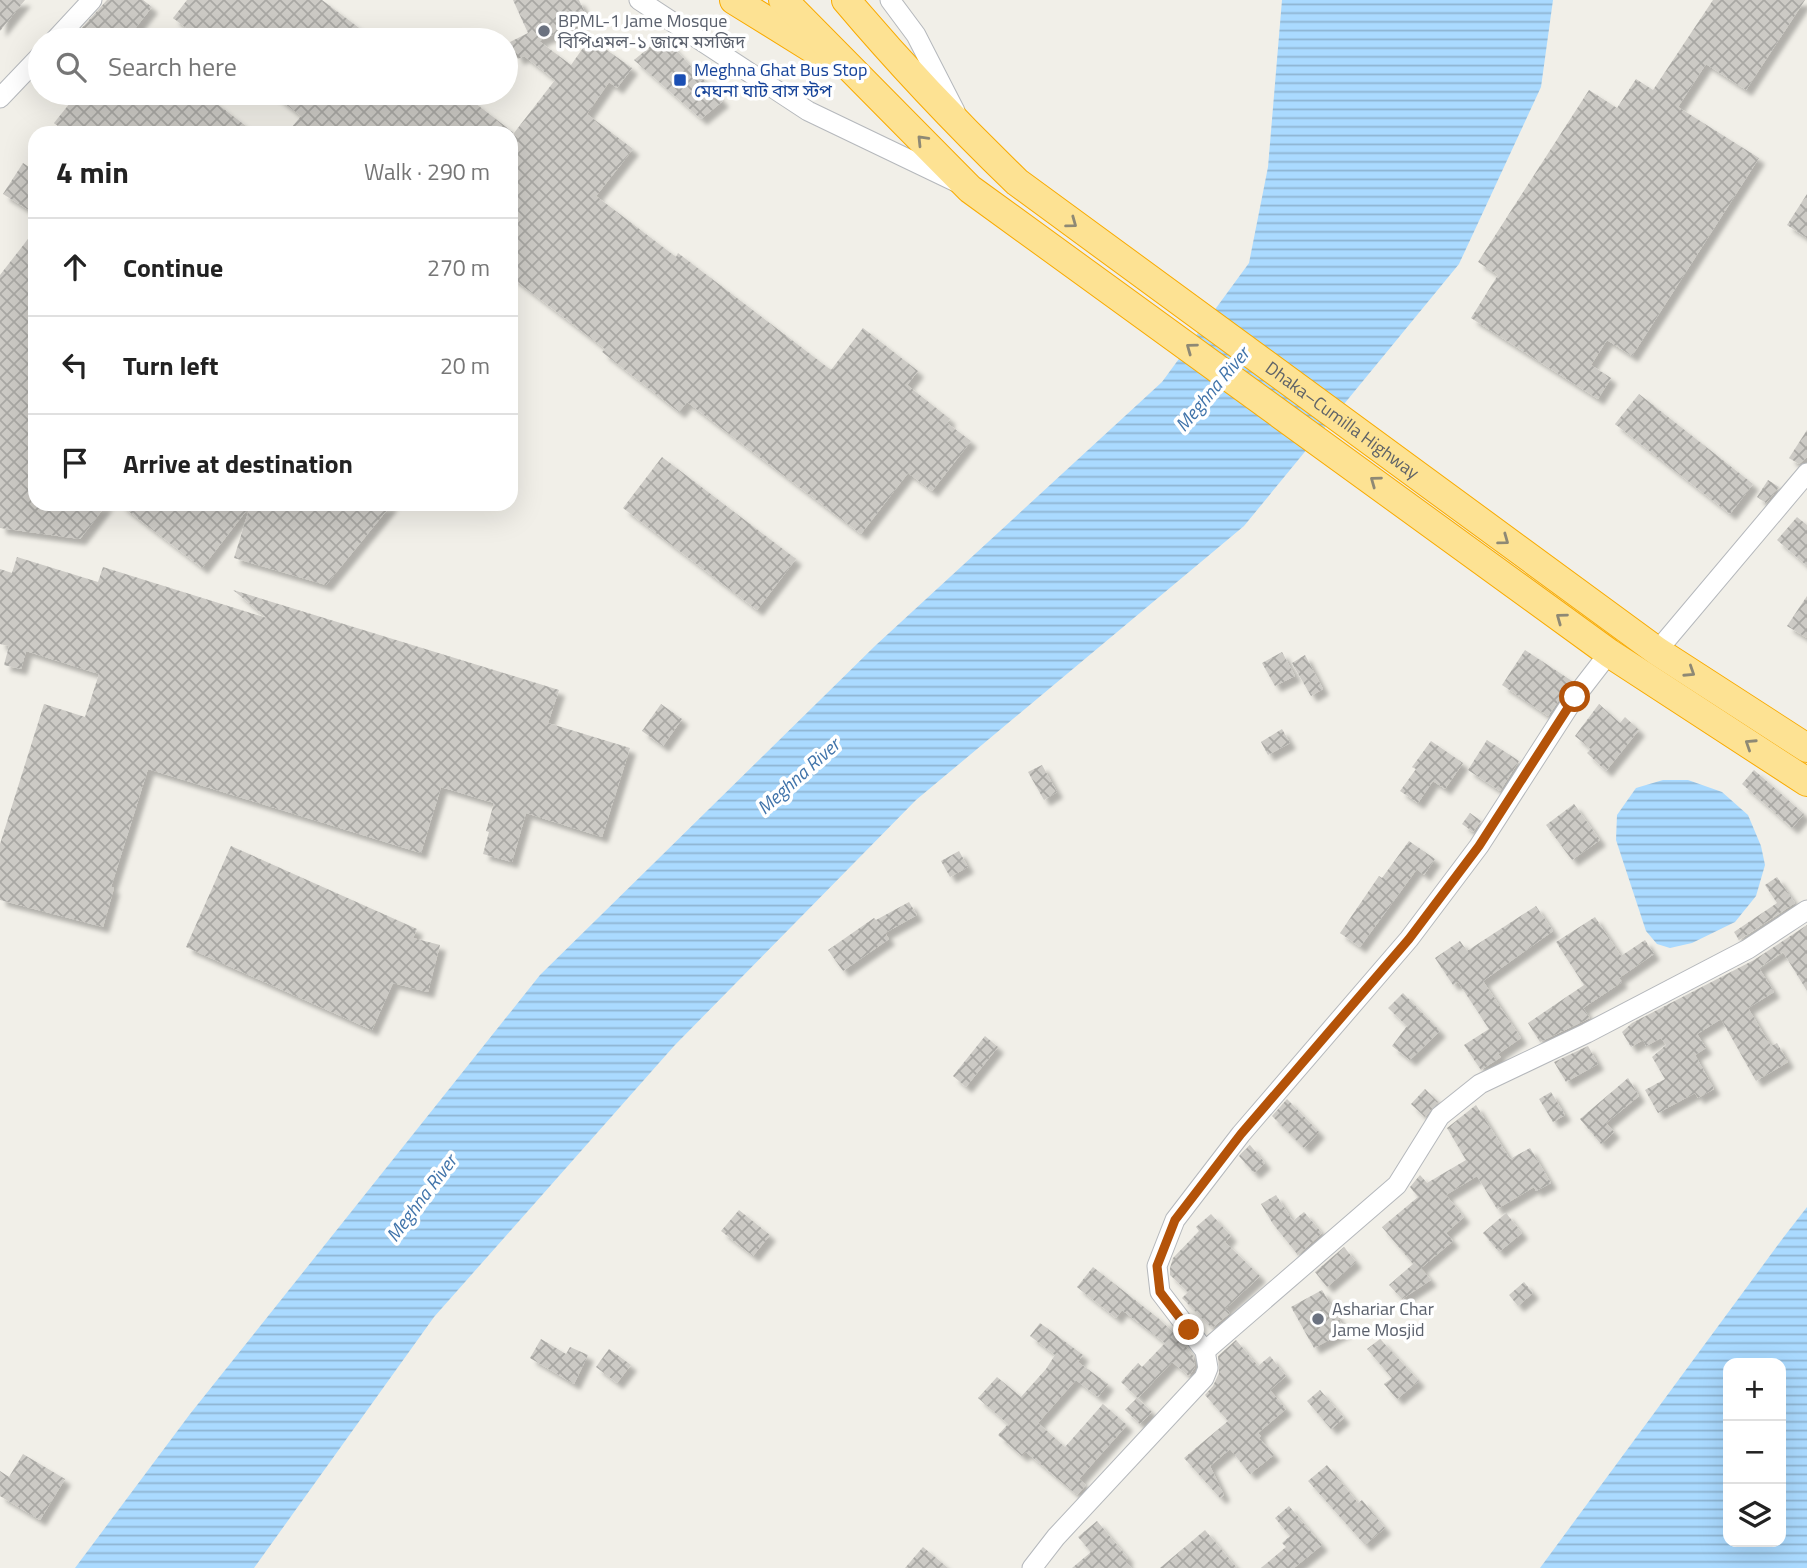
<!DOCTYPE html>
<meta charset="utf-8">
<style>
:root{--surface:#fff;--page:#f6f6f6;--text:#222;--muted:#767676;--line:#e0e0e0}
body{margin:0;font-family:"Titillium Web","Noto Sans Bengali",sans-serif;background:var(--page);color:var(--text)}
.controls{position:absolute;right:21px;bottom:21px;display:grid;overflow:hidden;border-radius:14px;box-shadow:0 7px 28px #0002}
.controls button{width:63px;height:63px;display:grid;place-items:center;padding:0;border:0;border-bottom:2px solid var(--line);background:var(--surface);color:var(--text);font:35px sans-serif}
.stop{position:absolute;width:21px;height:21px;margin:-16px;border:5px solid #b45309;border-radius:50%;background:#fff}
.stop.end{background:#b45309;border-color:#fff;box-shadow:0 2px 7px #0008}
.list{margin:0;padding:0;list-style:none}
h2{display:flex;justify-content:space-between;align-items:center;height:91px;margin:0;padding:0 28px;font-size:30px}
h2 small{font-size:23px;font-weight:400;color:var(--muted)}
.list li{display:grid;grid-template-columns:46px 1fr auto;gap:21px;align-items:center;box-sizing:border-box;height:98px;padding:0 28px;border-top:2px solid var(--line)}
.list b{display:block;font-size:26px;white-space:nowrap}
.list em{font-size:23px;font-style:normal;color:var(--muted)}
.icon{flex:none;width:38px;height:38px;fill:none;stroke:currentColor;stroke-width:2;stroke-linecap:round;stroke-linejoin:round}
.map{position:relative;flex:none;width:1807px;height:1568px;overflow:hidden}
.search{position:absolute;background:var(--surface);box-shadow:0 7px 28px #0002;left:28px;top:28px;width:490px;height:77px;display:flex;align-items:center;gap:18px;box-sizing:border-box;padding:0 24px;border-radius:38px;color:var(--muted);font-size:26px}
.panel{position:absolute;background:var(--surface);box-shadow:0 7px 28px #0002;left:28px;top:126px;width:490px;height:385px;border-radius:21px}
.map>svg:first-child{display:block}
.water{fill:url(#water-rules);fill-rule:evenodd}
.building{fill:url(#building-cross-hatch);filter:url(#shadow)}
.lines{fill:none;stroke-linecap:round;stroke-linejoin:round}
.minor-casing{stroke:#b5b8bc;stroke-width:21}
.highway-casing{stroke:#f9ab00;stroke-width:30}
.minor{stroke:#fff;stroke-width:19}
.highway{stroke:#fde293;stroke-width:28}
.oneway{stroke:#8e8975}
.route{stroke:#b45309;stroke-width:9}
.worship-dot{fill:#6b7280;stroke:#fff;stroke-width:2.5}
.transit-dot{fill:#1a4fb4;stroke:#fff;stroke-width:2.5}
.labels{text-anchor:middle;stroke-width:7;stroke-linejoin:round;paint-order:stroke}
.worship-label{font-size:18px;fill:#5b616d;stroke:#fff;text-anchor:start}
.transit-label{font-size:18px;fill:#164399;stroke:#fff;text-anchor:start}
.street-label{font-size:18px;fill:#5f6368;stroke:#fff}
.water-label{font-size:19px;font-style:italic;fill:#4174aa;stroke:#fff}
</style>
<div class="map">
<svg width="1807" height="1568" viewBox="0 0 1807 1568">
<defs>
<pattern id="water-rules" width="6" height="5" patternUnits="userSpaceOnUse" patternTransform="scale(1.75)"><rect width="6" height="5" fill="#aadaff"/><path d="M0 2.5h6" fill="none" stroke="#8eb4d2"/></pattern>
<pattern id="building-cross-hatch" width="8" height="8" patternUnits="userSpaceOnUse" patternTransform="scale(1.75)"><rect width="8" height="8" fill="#cccac5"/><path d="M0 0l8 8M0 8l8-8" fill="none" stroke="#a9a8a4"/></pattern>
<filter id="shadow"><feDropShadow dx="6" dy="6" stdDeviation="2" flood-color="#0004"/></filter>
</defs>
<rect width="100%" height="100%" fill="#f1efe8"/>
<g class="water">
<path d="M1282 0H1553L1541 87 1459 264 1244 526 916 800 674 1046 434 1317 254 1568H75L190 1414 540 975 876 645 1162 382 1249 263 1268 167Z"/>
<path d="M1663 780H1688L1722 792 1748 815 1761 846 1765 865 1756 896 1735 922 1692 943 1670 948 1657 944 1646 931 1616 840 1617 815 1636 788Z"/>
<path d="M1807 1207V1568H1540L1783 1238ZM1781 1363V1542H1728V1363Z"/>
</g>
<g class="building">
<path d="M0 0H25L0 31Z"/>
<path d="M107 0H143L152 7 126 40H71Z"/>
<path d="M187 0H322L375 40H202L173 18Z"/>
<path d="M513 0H579L588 19 539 41 571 65 590 38 632 68 617 88 609 82 587 114 633 149 596 196 676 257 678 253 831 370 863 328 918 371 907 385 950 419 947 423 971 441 932 491 908 473 861 534 687 402 679 412 602 352 605 349 511 277V137L514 133H287L301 116 271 93H462L514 133 555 80 524 56 518 59 510 42 528 33Z"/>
<path d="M1713 0H1805L1746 90 1706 64 1678 107 1759 158 1632 356 1607 340 1591 365 1611 378 1598 399 1471 318 1498 275 1478 262 1589 90 1617 108 1636 79 1653 90Z"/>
<path d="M663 36 723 101 701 119 634 60Z"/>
<path d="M78 93H203L255 133H67L54 123Z"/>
<path d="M23 163 35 171V214L3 194Z"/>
<path d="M1807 194V238L1787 225Z"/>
<path d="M35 230V504H107L80 539 0 528V275Z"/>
<path d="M1639 394 1753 484 1730 514 1615 424Z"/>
<path d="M1807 430V457L1799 464 1789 458Z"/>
<path d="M662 457 796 559 757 610 623 508Z"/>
<path d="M1768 480 1779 487 1766 503 1757 497Z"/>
<path d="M119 504H392L326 585 234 558 250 506 202 568Z"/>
<path d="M1797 517 1807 525V566L1777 540Z"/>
<path d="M17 557 98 582 103 567 267 618 233 590 559 690 548 723 630 748 602 837 526 813 512 862 483 854 489 832 486 831 494 803 441 787 421 853 148 769 111 887 114 888 103 927 0 900V844L44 704 85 717 99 674 26 651 21 669 4 665 9 646 0 644V569L12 573Z"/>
<path d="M1807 596V638L1787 626Z"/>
<path d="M1525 650 1572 681 1548 716 1502 685Z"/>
<path d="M1282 652 1295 676 1275 686 1262 663Z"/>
<path d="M1305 655 1323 689 1311 696 1292 663Z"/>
<path d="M661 704 682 719 663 746 642 731Z"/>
<path d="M1599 704 1620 723 1625 717 1639 730 1606 771 1587 753 1591 749 1575 736Z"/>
<path d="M1282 729 1290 743 1268 755 1261 742Z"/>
<path d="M1487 740 1519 761 1500 791 1468 770Z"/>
<path d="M1431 741 1463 763 1445 789 1433 781 1418 803 1400 791 1416 769 1412 767Z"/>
<path d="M1042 765 1057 792 1044 800 1028 772Z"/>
<path d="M1754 770 1804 814 1792 828 1742 784Z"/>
<path d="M1574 804 1600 840 1572 860 1546 825Z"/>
<path d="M1470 813 1481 821 1473 832 1462 824Z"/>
<path d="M1409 841 1435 859 1424 875 1417 869 1360 947 1340 933 1379 876 1382 878Z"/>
<path d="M231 846 417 929 413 938 440 945 428 992 393 983 372 1030 186 947Z"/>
<path d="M959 851 968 867 950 877 941 861Z"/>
<path d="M1777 877 1795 903 1739 940 1734 932 1777 903 1765 885Z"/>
<path d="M909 902 917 915 885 933 889 939 843 971 828 950 874 918 876 920Z"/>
<path d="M1536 906 1553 931 1483 981 1521 1038 1498 1054 1501 1057 1481 1070 1464 1045 1489 1029 1458 982 1453 985 1435 958 1460 941 1467 951Z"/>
<path d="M1595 917 1621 956 1645 940 1654 954 1619 978 1622 982 1583 1008 1590 1018 1540 1042 1528 1023 1584 985 1556 942Z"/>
<path d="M1807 925V991L1783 952 1759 968 1774 992 1748 1008 1771 1046 1777 1043 1788 1062 1756 1081 1721 1019 1697 1034 1706 1048 1695 1055 1714 1089 1698 1098 1695 1093 1658 1113 1645 1090 1665 1079 1652 1057 1666 1045 1661 1038 1646 1046 1643 1040 1631 1047 1622 1032 1632 1023 1754 960Z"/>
<path d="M1403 993 1440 1031 1410 1060 1392 1046 1407 1026 1388 1008Z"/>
<path d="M985 1036 998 1047 966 1087 953 1076Z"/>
<path d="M1588 1046 1598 1064 1566 1082 1554 1062Z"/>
<path d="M1628 1078 1639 1096 1606 1123 1614 1132 1601 1144 1580 1119Z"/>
<path d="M1425 1089 1438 1102 1425 1117 1411 1104Z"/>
<path d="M1551 1092 1565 1115 1553 1122 1539 1099Z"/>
<path d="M1287 1099 1319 1132 1304 1148 1272 1116Z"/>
<path d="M1476 1105 1510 1159 1530 1148 1551 1183 1536 1191 1534 1187 1497 1209 1477 1176 1446 1195 1464 1217 1446 1233 1453 1241 1421 1268 1431 1280 1402 1299 1389 1285 1413 1264 1382 1227 1418 1197 1410 1187 1420 1175 1427 1183 1466 1160 1447 1128Z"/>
<path d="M1250 1145 1265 1163 1254 1173 1239 1156Z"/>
<path d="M1276 1195 1293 1221 1304 1212 1322 1233 1298 1255 1273 1224 1261 1204Z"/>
<path d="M739 1210 770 1235 753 1256 721 1231Z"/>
<path d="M1506 1213 1522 1233 1499 1252 1483 1233Z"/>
<path d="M1211 1214 1231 1236 1225 1242 1260 1276 1225 1309 1230 1313 1212 1328 1182 1298 1188 1292 1170 1275V1268L1173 1258 1199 1231 1196 1227Z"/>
<path d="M1344 1247 1356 1262 1327 1287 1315 1272Z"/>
<path d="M1093 1267 1158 1318 1179 1338 1193 1356 1195 1367 1189 1376 1172 1362 1138 1398 1121 1382 1138 1363 1142 1367 1165 1343 1122 1310 1116 1318 1077 1287Z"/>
<path d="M1524 1282 1533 1293 1518 1306 1509 1295Z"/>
<path d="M1322 1290 1346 1331 1314 1348 1291 1307Z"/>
<path d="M1040 1323 1083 1355 1078 1362 1108 1384 1098 1397 1076 1380 1038 1423 1065 1447 1103 1404 1127 1425 1079 1479 1086 1485 1077 1495 1026 1452 1022 1456 998 1435 1008 1424 978 1398 997 1377 1021 1397 1046 1369 1055 1355 1030 1336Z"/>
<path d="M541 1339 566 1354 570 1347 588 1355 574 1384 530 1358Z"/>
<path d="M1380 1339 1419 1381 1397 1399 1384 1384 1392 1378 1367 1349Z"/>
<path d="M1236 1340 1258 1366 1270 1356 1286 1376 1270 1390 1286 1409 1258 1433 1261 1436 1259 1438 1274 1455 1250 1474 1230 1449 1210 1466 1224 1495 1220 1498 1184 1458 1228 1421 1205 1395 1213 1386 1219 1373 1218 1356Z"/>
<path d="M609 1349 631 1365 617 1383 596 1367Z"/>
<path d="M1320 1390 1344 1418 1331 1429 1307 1401Z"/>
<path d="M1137 1398 1152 1412 1140 1424 1125 1410Z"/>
<path d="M23 1454 65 1479 40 1520 0 1496V1471L9 1477Z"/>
<path d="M1327 1465 1358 1503 1362 1500 1385 1528 1365 1545 1308 1481Z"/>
<path d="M1289 1506 1322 1545 1294 1568H1261L1286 1547 1282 1543 1290 1536 1275 1518Z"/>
<path d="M1097 1521 1128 1558 1125 1561 1132 1568H1072L1091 1552 1078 1537Z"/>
<path d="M1205 1530 1237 1568H1160Z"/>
<path d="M923 1547 948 1568H905Z"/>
</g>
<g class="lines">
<defs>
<g id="minor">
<path d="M639 0 808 111 956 182"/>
<path d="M890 0 916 35 955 111"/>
<path d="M55 40 92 0"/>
<path d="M0 98 40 56"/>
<path d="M1657 651 1807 473"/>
<path d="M1205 1351 1397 1185 1440 1116 1480 1084 1587 1033 1748 949 1807 910"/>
<path d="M1032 1568 1056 1537 1204 1378 1208 1368 1205 1351 1160 1292 1157 1266 1175 1220 1241 1134 1409 939 1479 846 1575 697 1609 653"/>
</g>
<g id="highway">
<path d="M734 0 821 54"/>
<path d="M783 0 970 189 1609 653 1807 782"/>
<path id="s1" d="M846 0C900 64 957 124 1017 182L1657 651 1807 748"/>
</g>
</defs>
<use href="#minor" class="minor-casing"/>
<use href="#highway" class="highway-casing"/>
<use href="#minor" class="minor"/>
<use href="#highway" class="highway"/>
</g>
<defs><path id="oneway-chevron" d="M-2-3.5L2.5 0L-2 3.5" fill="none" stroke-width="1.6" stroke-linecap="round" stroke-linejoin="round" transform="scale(1.75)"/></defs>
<g class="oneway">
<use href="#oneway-chevron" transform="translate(922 140) rotate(-134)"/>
<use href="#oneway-chevron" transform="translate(1072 223) rotate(36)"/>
<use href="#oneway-chevron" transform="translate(1191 348) rotate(-144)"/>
<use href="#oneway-chevron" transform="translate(1375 481) rotate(-144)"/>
<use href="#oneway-chevron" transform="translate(1504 540) rotate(36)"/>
<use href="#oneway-chevron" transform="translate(1561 618) rotate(-144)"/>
<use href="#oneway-chevron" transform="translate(1690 672) rotate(33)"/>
<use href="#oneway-chevron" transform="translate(1750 744) rotate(-147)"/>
</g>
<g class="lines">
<path class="route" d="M1189 1330 1160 1292 1157 1266 1175 1220 1241 1134 1409 939 1479 846 1575 697"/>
</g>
<g class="worship-dot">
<circle cx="544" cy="31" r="7"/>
<circle cx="1318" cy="1319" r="7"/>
</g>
<rect class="transit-dot" x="673" y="73" width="14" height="14" rx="3.5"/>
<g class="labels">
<g class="worship-label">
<text x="558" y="27">BPML-1 Jame Mosque<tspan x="558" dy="21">বিপিএমল-১ জামে মসজিদ</tspan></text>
<text x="1332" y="1315">Ashariar Char<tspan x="1332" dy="21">Jame Mosjid</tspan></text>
</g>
<g class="transit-label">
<text x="694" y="76">Meghna Ghat Bus Stop<tspan x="694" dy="21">মেঘনা ঘাট বাস স্টপ</tspan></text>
</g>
<g class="street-label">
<text dy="6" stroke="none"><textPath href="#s1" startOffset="653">Dhaka–Cumilla Highway</textPath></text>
</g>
<g class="water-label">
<text transform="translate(1212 389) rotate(-50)" y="7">Meghna River</text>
<text transform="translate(798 776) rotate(-42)" y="7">Meghna River</text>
<text transform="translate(421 1198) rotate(-53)" y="7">Meghna River</text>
</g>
</g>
</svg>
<div class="controls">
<button>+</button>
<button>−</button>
<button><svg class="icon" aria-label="layers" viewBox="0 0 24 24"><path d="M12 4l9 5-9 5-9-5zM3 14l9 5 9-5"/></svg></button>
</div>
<div class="stop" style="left:1575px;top:697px"></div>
<div class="stop end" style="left:1189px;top:1330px"></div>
<div class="search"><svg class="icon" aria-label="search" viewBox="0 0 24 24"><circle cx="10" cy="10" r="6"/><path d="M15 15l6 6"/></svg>Search here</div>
<section class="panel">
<h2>4 min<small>Walk · 290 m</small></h2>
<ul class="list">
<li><svg class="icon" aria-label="ahead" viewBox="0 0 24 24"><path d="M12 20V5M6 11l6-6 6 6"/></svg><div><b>Continue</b></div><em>270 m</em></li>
<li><svg class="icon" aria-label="left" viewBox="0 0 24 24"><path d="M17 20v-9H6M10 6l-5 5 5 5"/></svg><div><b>Turn left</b></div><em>20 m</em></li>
<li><svg class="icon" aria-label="arrive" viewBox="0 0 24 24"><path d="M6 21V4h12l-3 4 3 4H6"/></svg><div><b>Arrive at destination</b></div></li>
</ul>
</section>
</div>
